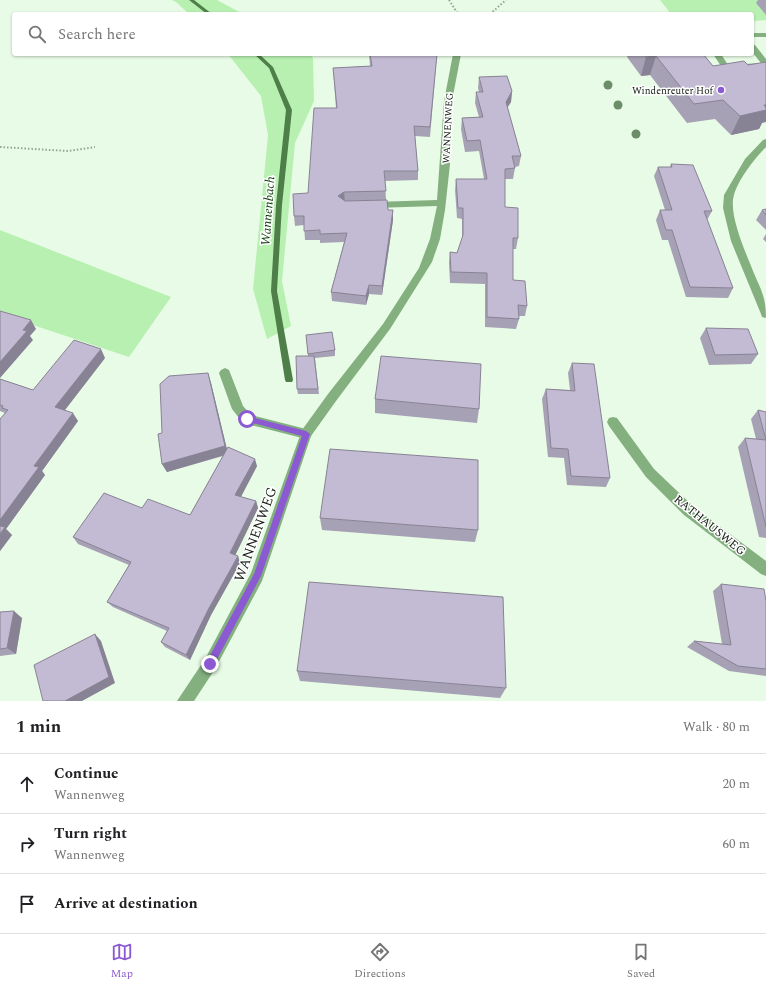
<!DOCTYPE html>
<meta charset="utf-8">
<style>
:root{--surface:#fff;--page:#f2f2f2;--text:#202124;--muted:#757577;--line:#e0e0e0;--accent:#8b59d2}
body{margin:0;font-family:Spectral,serif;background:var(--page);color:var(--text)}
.stop{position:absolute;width:12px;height:12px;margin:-9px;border:3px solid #8b59d2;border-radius:50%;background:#fff}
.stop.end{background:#8b59d2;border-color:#fff;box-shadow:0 1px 4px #0008}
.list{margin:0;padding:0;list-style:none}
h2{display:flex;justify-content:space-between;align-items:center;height:52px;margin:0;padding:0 16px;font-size:17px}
h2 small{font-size:13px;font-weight:400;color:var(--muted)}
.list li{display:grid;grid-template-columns:26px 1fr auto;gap:12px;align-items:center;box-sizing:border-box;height:60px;padding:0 16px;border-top:1px solid var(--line)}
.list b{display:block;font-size:15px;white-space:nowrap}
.list p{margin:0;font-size:13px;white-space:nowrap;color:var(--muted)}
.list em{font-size:13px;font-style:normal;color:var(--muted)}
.icon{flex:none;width:22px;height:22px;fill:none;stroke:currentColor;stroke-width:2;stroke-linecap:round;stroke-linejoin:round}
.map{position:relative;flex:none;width:766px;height:701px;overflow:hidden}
.search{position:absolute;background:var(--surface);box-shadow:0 1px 3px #0004;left:12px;right:12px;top:12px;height:44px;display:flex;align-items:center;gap:10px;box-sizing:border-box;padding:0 14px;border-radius:4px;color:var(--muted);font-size:15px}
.sheet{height:232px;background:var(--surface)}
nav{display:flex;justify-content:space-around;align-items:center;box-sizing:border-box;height:56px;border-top:1px solid var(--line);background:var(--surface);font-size:11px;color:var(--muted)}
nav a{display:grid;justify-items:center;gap:2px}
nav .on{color:var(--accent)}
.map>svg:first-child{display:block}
.green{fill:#b8f0b2}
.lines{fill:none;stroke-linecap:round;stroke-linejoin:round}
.stream{fill:#4e7f49;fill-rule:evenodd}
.path{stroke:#95a394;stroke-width:2;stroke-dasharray:1.5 2;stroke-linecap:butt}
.service{fill:#84b07f;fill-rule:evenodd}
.minor{fill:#84b07f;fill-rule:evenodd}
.tree{fill:#6b8e69}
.wall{fill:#a7a1b5}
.shaded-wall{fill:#888394}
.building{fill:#c2bbd3;stroke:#888394}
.route{fill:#8b59d2}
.poi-dot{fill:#8b59d2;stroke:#fff;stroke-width:1.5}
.labels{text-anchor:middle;stroke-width:3;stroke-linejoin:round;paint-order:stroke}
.far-poi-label{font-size:10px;fill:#151c15;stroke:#fff;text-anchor:end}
.far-street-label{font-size:10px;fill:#151c15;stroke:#fff}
.street-label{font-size:12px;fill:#151c15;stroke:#fff}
.water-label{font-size:13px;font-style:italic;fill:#063703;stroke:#fff}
.near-street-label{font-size:14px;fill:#151c15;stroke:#fff}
</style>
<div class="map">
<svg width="766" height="701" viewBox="0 0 766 701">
<rect width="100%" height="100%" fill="#e8fbe6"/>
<g class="green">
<path d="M172 0H217L243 14H189L176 2Z"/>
<path d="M660 0H766V20L752 21V14H671Z"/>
<path d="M228 54H310L313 58 314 101 295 143 282 281 291 326 267 339 253 289 268 135 261 96Z"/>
<path d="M0 230 171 297 129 357 0 314Z"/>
</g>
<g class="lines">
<g class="stream">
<path d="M189 0H194L212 14H207Z"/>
<path d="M254 54H259L273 67 292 110 282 205 277 291 293 380 292 382H286L285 380 271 291 276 205 286 110 269 68Z"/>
</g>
<g class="path">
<path d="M449 0 458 14"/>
<path d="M490 14 506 0"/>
<path d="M0 147 68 151 95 147"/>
</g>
<g class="service">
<rect x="752" y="33" width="14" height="4"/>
<path d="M752 45H755L766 59V67L723 69 713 54H721L728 65 761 63 752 52Z"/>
<path d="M225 368 229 370 243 406 251 415 310 430 312 434 310 438 306 439 243 423 232 409 219 373 221 370Z"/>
<path d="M613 417 617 418 654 469 694 507 766 561V576L761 574 684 515 646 477 609 426 607 422 609 418Z"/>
</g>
<g class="minor">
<path d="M453 54H461L452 101 450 164 445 210 440 239 432 262 390 329 336 401 311 436 262 581 215 669 194 701H177L205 659 251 573 302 430 328 394 383 324 419 268 430 239 437 206 374 208 369 205 374 202 437 200 444 101Z"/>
<path d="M766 139V147C755 158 738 180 734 195 728 214 746 253 753 271 761 290 766 297 766 318L762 317 761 314 731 241 723 208 724 195 745 159 763 140Z"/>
</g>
</g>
<g class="tree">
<circle cx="608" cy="85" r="4.5"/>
<circle cx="618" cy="105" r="4.5"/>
<circle cx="636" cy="134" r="4.5"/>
</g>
<g class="wall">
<path d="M758 0H766V15L756 3Z"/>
<path d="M369 54H437L430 137 415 136 418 171V180L385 181 386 200 388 210H393V220L382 295 369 294 366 305 332 301 331 292 344 242 320 243V240H305L304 225 295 226 294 216 308 193 336 108 333 68 370 66Z"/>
<path d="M628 54H703L713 66 748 65 762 123 759 129 731 135 715 119 687 123 650 75 641 76 627 57Z"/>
<path d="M479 77 512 91 511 102 507 107 521 156 519 166 515 167V168L513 179H505V207L518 238 516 249H513V280L527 306 525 316H519V319L516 329 485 327V284L450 283 449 263 450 252 457 253 462 239V219L457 218 455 190 456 179H484L479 151 465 152 461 129 462 118 479 117 475 103 476 92H479L478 88Z"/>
<path d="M671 164 712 211 707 220 733 288 728 298 686 297 668 240H662L656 220 660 210H665L654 176 658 167H670Z"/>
<path d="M766 209V230L756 220 762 210Z"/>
<path d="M766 234V242L763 239Z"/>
<path d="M706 328 758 354 751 364 709 365 700 338Z"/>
<path d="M306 335 335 350V356L315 358 319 394H298L297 389 308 356Z"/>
<path d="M105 358 65 410 78 421 42 471 45 475 6 529 12 535 0 551V419L5 413 0 411V379L33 390Z"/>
<path d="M572 363 610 478 606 487 567 485 564 458 548 457 542 399 546 389 570 390 568 373Z"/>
<path d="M208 373 211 383 227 449 257 466 241 497 256 501 258 508 235 555 238 556 240 563 211 615 190 660 165 647 161 642 167 631 113 607 107 602 129 565 78 544 73 537 142 508 190 515 223 456 167 472 162 464V433Z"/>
<path d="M375 399 479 409 477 423 375 413Z"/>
<path d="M758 410 766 412V538L759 537 738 447 745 438 756 439 751 419Z"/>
<path d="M320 518 478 530 475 542 322 530Z"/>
<path d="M721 584 766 601V676L729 671 687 647 694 641 722 644 713 591Z"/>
<path d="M0 612 22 618 16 654 0 656Z"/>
<path d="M297 671 506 688 500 698 300 681Z"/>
</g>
<g class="shaded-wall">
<path d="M656 56 650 75 641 76 646 57Z"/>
<path d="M512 91 511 102 504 113 506 102Z"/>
<path d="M764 105H766V122L762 123 759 129 731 135 740 116Z"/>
<path d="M344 192 345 202 338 196Z"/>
<path d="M393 210V220L382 295V286Z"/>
<path d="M369 285V294L366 305V296Z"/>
<path d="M31 320 36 329 30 336 33 340 0 378V362L23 330Z"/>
<path d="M101 349 105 358 61 415 55 407Z"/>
<path d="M208 373 211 383 228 454 167 472 162 464Z"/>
<path d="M73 413 78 421 42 471 45 475 6 529 12 535 0 551V520L34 466Z"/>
<path d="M255 459 257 466 238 502 235 495Z"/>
<path d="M256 501 258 508 233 560 230 553Z"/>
<path d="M238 556 240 563 211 615 190 660 186 655 208 610Z"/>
<path d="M14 611 22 618 16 654 7 648Z"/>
<path d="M95 634 101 641 115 683 82 701H65Z"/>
</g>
<g class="building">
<path d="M370 54H437L430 127 414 126 418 171H384L386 191 344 192 338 196 345 201 387 200 388 210H393L382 286 369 285 366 296 331 292 347 233 320 234V230L304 231V216H294L293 194 308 193 314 108H337L333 68 372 66Z"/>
<path d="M644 54H703L713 66 744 61 748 65 766 62V105H764L766 108V110L740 116 723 100 694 104 656 56 646 57Z"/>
<path d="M507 76 512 91 506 102 521 156H512L515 168 505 169V207L518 208V238H513V280L525 281 527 306 518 305 519 319 487 317V273L451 272 450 252 457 253 463 235V208H458L456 179H487L480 140 467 141 462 118 483 117 476 92H483L479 77Z"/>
<path d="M671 164 693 165 712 211H704L733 288 690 287 672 230H666L660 210H672L658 167H672Z"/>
<path d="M766 209V215L762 210Z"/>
<path d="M0 311 31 320 23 330 27 331 0 362Z"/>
<path d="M706 328 748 329 758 354 715 355Z"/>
<path d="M332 332 335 350 308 354 306 335Z"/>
<path d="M74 340 101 349 55 407 73 413 34 466 39 467 0 520V419L8 410 2 408 3 406 0 405V379L33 390Z"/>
<path d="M296 356H314L318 389H297Z"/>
<path d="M381 356 481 364 479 409 375 399Z"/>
<path d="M572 363 594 364 610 478 571 476 568 449 551 448 546 389 575 391Z"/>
<path d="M208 373 225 446 162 464 158 434 162 433 160 384 169 376Z"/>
<path d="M758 410 766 412V527L745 438 766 440Z"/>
<path d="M228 447 255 459 235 495 256 501 230 553 238 556 208 610 186 655 161 642 169 628 107 602 131 562 73 537 104 493 142 508 148 499 190 515Z"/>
<path d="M330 449 478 460V530L320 518Z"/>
<path d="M0 526 5 527 0 534Z"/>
<path d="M309 582 503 597 506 688 297 671Z"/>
<path d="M721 584 764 589 766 601V669L738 666 694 641 731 645Z"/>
<path d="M14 611 7 648 0 649V612Z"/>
<path d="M95 634 109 677 65 701H43L34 665Z"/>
</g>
<path class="route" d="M247 416 306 431 310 434 261 576 213 667 210 668 207 667 206 664 207 661 254 574 302 436 245 421 244 419Z"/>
<circle class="poi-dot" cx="721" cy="90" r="4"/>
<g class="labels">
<g class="far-poi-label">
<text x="713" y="94">Windenreuter Hof</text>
</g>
<g class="far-street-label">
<text transform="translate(447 128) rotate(-87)" y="4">WANNENWEG</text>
</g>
<g class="street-label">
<text transform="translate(710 525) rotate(39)" y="4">RATHAUSWEG</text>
</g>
<g class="water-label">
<text transform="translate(267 211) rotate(-86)" y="5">Wannenbach</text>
</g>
<g class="near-street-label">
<text transform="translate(255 534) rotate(-70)" y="5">WANNENWEG</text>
</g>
</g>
</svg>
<div class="stop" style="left:247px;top:419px"></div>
<div class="stop end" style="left:210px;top:664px"></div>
<div class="search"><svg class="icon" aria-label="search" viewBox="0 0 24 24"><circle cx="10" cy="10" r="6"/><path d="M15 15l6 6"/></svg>Search here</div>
</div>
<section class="sheet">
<h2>1 min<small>Walk · 80 m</small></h2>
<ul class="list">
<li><svg class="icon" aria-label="ahead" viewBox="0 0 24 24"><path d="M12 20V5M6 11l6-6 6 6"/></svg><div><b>Continue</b><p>Wannenweg</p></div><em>20 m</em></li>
<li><svg class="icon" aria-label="right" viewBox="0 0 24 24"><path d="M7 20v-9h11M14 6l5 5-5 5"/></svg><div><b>Turn right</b><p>Wannenweg</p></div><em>60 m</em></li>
<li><svg class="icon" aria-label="arrive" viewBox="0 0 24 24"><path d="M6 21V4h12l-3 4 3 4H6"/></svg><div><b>Arrive at destination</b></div></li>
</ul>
</section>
<nav>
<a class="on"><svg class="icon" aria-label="map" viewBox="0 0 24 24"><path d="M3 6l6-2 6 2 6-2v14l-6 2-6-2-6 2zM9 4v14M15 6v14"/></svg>Map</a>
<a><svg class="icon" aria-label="directions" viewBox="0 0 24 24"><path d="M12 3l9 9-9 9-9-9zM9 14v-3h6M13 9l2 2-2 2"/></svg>Directions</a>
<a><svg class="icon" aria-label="saved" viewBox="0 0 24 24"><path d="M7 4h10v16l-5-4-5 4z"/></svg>Saved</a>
</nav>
